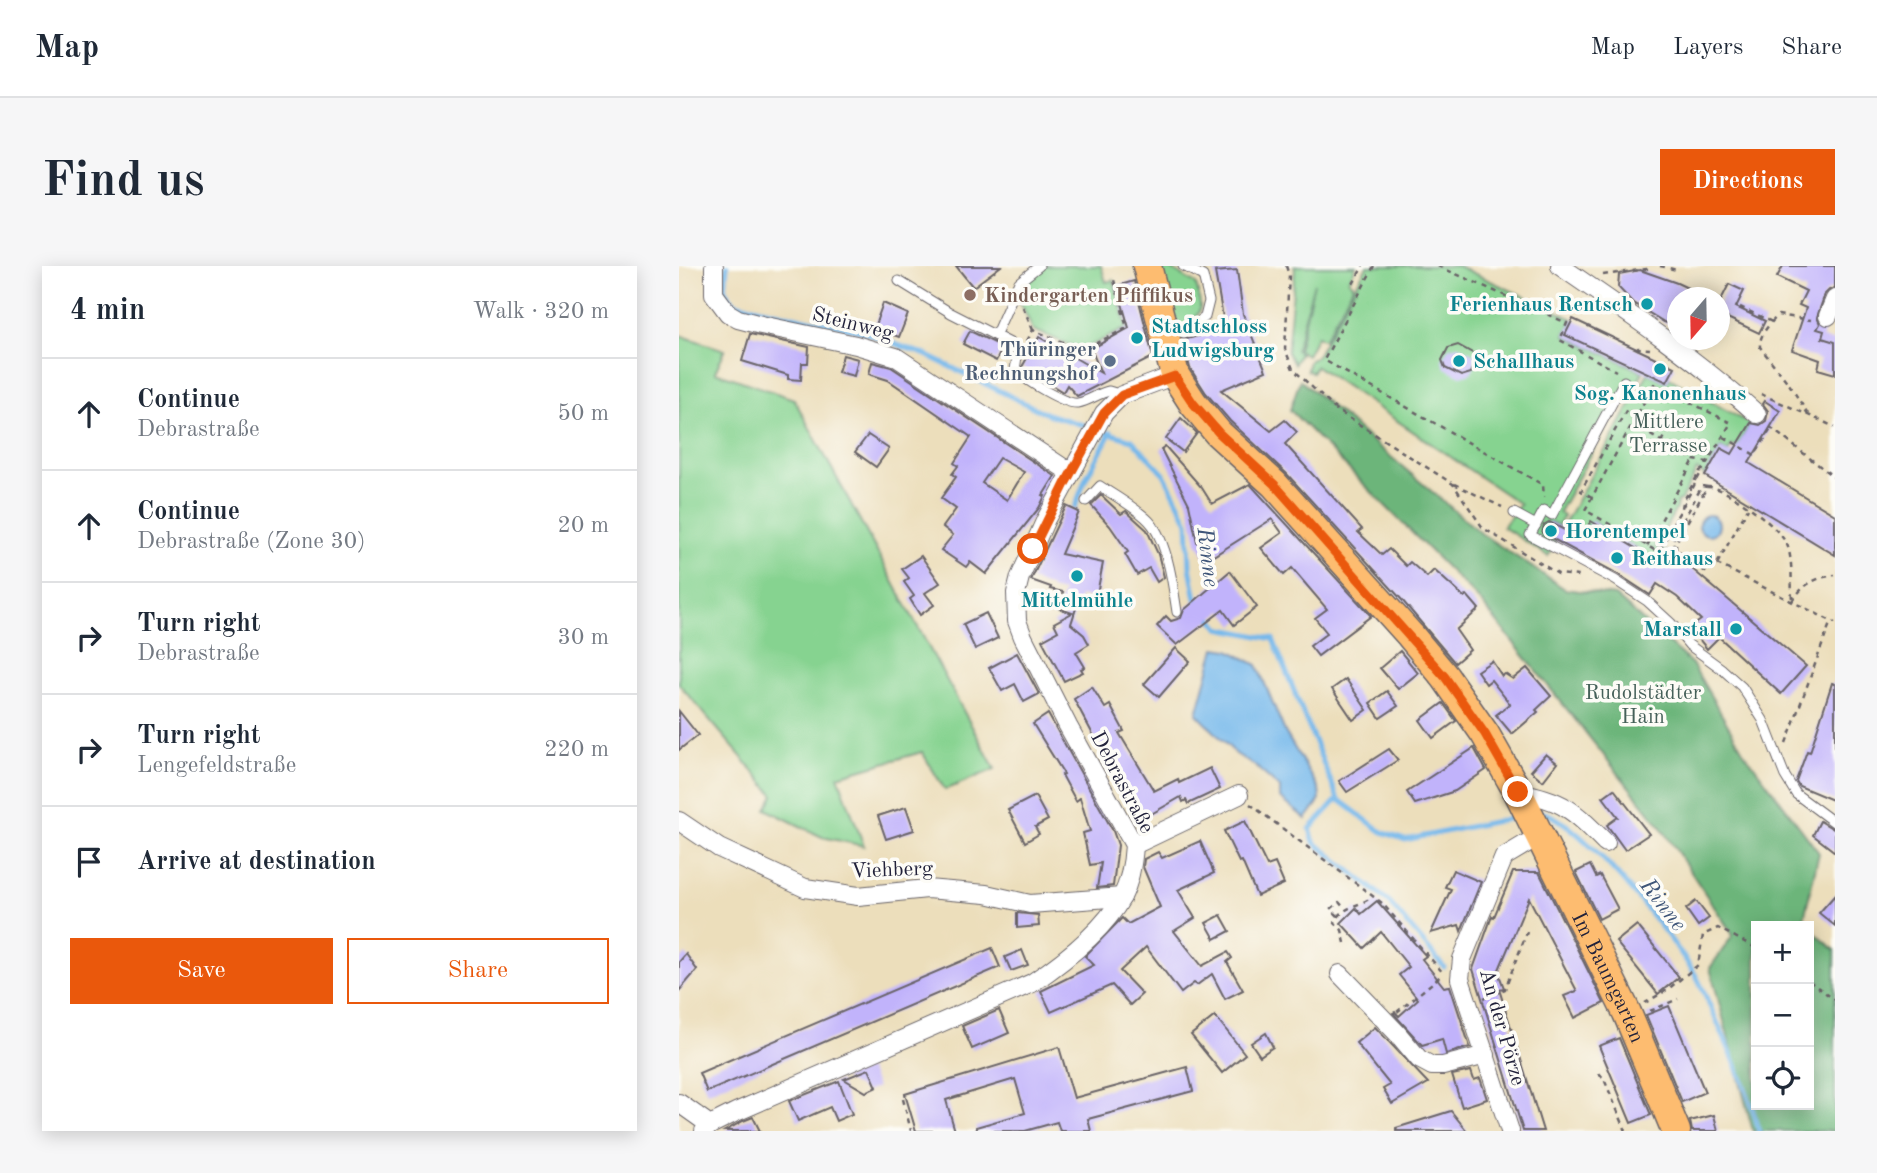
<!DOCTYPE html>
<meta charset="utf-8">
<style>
:root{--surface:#fff;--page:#f6f6f7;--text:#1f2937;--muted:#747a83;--line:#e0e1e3;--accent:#ea580c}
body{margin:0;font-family:"Old Standard TT",serif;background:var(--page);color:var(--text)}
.controls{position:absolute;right:21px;bottom:21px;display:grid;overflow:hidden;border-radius:0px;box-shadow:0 4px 18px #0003}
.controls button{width:63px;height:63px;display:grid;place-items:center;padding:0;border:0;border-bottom:2px solid var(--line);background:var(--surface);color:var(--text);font:35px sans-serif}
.compass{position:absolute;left:988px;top:21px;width:63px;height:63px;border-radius:50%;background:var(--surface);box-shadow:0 4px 18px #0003;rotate:200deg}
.stop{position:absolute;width:21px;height:21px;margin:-16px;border:5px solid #ea580c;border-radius:50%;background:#fff}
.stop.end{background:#ea580c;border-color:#fff;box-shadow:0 2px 7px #0008}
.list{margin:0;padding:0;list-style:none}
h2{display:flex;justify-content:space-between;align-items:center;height:91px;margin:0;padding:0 28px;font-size:30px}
h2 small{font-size:23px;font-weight:400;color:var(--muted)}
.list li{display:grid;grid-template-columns:46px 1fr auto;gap:21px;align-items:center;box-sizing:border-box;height:112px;padding:0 28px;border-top:2px solid var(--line)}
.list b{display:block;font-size:26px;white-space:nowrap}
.list p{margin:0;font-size:23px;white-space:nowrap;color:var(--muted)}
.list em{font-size:23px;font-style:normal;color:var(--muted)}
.actions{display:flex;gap:14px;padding:21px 28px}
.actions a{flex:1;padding:16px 0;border:2px solid var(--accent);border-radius:0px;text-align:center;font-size:24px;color:var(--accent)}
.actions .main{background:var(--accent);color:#fff}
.icon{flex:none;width:38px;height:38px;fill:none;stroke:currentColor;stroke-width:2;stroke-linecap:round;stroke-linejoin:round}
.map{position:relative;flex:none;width:1156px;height:865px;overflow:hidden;border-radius:0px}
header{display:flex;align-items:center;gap:42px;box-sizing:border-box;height:98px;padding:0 35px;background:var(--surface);border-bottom:2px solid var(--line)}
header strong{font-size:33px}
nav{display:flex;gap:38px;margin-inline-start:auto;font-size:24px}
.intro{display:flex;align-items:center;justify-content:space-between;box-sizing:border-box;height:168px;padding:0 42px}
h1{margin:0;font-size:49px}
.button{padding:18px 32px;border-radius:0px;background:var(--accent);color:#fff;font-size:24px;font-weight:700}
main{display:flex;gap:42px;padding:0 42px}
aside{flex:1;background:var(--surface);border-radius:0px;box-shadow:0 4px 18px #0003}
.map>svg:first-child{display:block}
.green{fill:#86d390;stroke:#547a66;stroke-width:2}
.forest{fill:#6cb57a;stroke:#476c5a;stroke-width:2}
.water{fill:#75b8eb;stroke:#4c6d93;stroke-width:2}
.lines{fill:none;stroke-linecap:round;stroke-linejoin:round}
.stream{stroke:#75b8eb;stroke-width:5}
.building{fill:#c1b3fb;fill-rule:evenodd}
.lane-casing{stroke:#696468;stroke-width:11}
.street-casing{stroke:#696468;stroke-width:20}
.primary-casing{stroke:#696468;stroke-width:31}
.path{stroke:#696468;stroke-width:2.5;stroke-dasharray:5 5;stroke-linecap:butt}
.lane{stroke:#fff;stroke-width:9}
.street{stroke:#fff;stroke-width:18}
.primary{stroke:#fdbc70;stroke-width:28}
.route{stroke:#ea580c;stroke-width:9}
.education-dot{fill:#8d6e63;stroke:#fdfcf7;stroke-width:2.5}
.culture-dot{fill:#0f9aa8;stroke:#fdfcf7;stroke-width:2.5}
.service-dot{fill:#5c6f8a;stroke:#fdfcf7;stroke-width:2.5}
.labels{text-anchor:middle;stroke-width:7;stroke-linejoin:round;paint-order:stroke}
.education-label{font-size:21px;font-weight:bold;fill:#785e54;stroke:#fdfcf7;text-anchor:start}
.culture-label{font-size:21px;font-weight:bold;fill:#0d838f;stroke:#fdfcf7;text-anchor:start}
.street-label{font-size:21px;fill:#22223b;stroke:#fdfcf7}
.service-label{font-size:21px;font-weight:bold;fill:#4e5e75;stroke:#fdfcf7;text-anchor:end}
.park-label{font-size:21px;fill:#456059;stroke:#fdfcf7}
.water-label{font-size:23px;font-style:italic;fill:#3f5679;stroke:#fdfcf7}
</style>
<header>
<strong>Map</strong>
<nav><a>Map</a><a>Layers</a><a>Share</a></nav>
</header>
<div class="intro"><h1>Find us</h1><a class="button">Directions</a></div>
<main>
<aside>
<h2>4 min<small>Walk · 320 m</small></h2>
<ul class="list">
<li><svg class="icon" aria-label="ahead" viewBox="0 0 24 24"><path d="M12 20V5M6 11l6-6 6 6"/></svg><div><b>Continue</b><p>Debrastraße</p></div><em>50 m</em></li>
<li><svg class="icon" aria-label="ahead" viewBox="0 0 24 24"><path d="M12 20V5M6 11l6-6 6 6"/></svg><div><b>Continue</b><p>Debrastraße (Zone 30)</p></div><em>20 m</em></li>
<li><svg class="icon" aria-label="right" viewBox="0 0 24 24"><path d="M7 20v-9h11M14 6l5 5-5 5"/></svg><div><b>Turn right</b><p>Debrastraße</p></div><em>30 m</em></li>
<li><svg class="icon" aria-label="right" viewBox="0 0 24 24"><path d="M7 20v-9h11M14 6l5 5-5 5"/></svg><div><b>Turn right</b><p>Lengefeldstraße</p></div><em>220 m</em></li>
<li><svg class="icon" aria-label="arrive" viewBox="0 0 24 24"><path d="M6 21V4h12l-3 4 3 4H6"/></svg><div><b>Arrive at destination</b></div></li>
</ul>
<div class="actions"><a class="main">Save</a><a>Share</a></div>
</aside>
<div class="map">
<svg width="1156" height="865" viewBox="0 0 1156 865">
<rect width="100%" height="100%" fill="#fdfcf7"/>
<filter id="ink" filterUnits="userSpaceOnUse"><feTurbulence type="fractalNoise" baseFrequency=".0143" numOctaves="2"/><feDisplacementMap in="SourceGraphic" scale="14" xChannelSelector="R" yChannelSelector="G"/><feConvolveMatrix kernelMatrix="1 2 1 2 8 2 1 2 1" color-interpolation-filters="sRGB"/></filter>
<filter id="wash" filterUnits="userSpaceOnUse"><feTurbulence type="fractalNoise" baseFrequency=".00686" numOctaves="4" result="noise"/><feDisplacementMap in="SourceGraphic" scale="28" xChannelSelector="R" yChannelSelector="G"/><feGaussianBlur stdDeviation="1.57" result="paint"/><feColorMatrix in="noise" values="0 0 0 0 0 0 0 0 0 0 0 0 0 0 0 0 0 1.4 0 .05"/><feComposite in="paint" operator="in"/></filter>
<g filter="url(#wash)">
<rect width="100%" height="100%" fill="#ecdebb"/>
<g class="green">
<path d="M360 0H422L427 16 435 14 448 62 403 84 354 64 336 25Z"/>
<path d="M481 0H487L517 18C518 24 522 35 521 42 519 54 503 62 493 64Z"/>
<path d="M615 0H677L670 15 675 19 645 74 638 70 628 89 619 84 635 17 617 84 621 87 615 98 608 86 616 4Z"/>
<path d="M688 0H779L894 53 886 69 964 106 954 124 949 122 880 246 885 250 879 260 871 256 864 262V269L877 277 869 290 824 261 841 238 637 100 633 106 628 104 630 95 638 90Z"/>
<path d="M0 69 46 84 36 106 115 133 316 503 266 524 243 486 159 510 185 580 143 571 87 543 95 529 0 418Z"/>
<path d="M969 107 988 116 990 112 1071 158 1058 181 1053 179 1049 186 1042 182 1026 210 1018 204 1002 234 998 235 997 243 976 281 988 285 984 299 913 255 901 272 883 262Z"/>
</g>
<path class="forest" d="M621 114 803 268 886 323 936 330 1013 398 1064 485 1140 587 1124 657 1128 660H1077V839H1130V662L1156 684V865H1074L1031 702 1054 669 979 557 802 336 611 144Z"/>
<g class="water">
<circle cx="1030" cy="259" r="10"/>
<path d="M536 382 550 384 578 399 606 466 640 523 641 534 627 553 601 532V522L575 499 557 488 518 448Z"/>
</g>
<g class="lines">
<g class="stream">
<path d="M48 0 46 24 56 37 180 65 247 89 368 148 453 174 485 208 509 256 511 301 517 333 520 337"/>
<path d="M396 241 406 214 432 166"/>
<path d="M529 347 540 362 594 373 659 533 703 566 726 574 843 550"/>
<path d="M659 533 631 563 635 576 709 635 765 701"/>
<path d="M859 547C894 542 996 676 1016 708 1024 721 1029 737 1036 751 1053 790 1069 823 1080 865"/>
</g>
</g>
<g id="blocks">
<g class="building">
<path d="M277 0H322L294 21Z"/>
<path d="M1104 0H1156V22L1150 24 1146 28 1138 51 1141 58 1138 63 1145 65 1143 72 1156 76V108L1139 103 1141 94 1113 84 1127 42 1120 39 1127 25 1098 11Z"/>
<path d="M558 4 564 48 587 105 542 124 592 165 606 154 618 166 606 178 683 263 679 266 703 289 710 283 727 300 731 296 748 311 755 304 785 331 788 329 800 343 777 364 791 384 776 397 723 334 607 207 551 155 527 127 511 102 504 74 546 63 536 6Z"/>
<path d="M961 4 998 17 1030 32H998V60L985 56 954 37 939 21 940 8Z"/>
<path d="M455 15 474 91 398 130 388 119 384 126 343 101 360 71 422 107 412 83 450 62 438 20Z"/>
<path d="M1050 18 1065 25 1057 41 1086 55 1080 67 1040 48V38Z"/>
<path d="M204 37 229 48 220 71 195 62Z"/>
<path d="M894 53 996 101 988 116 886 69Z"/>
<path d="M291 65 324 81 317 95 284 78Z"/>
<path d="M71 68 130 81 129 97H123L122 114 109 113V109L63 95Z"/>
<path d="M779 79 795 88 797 97 792 107 782 110 766 102 763 94 769 82Z"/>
<path d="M164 89 179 93 175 110 159 106Z"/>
<path d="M193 96 212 101 376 210 364 229 366 230 360 242 307 308 291 296 287 301 262 284 274 269 264 261 277 243 262 232 277 211 273 208 279 200 275 197 292 171 209 114 190 108ZM320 192 345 206 328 234 303 217Z"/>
<path d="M1086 135 1101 145 1070 197 1156 249V289L1026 210 1042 182 1053 188 1072 157 1081 159 1087 155 1089 145 1084 138Z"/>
<path d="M502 152 518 167 504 186 487 173Z"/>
<path d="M189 169 210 183 197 201 176 186Z"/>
<path d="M486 180 523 222 533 238 571 218 692 350 639 390 631 380 648 367 636 352 648 343 613 302 605 309 582 282 603 267 593 253 528 294 518 276 510 238 482 183Z"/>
<path d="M422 229 442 248 447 245 468 264 479 288 485 311 478 316 470 302 458 309 446 288 449 286 431 260 412 239Z"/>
<path d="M387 240 400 246 382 288 424 297 417 333 401 330 392 358 405 369 410 378 397 386 406 401 402 403 404 406 385 415 363 374 379 365 375 357 393 347 379 342 384 326 371 323 372 321 352 314Z"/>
<path d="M912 255 981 297 988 285 998 290 1127 400 1102 428 1040 371 1028 383 1011 362 1022 354 998 331 978 318 971 329 939 308 863 267 865 259 870 256 901 272Z"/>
<path d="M242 290 261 317 246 327 255 339 241 349 231 333 235 330 225 316 230 312 223 303Z"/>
<path d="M551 305 578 341 555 359 544 344 498 379 478 360 487 350 492 355 502 352 505 344Z"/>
<path d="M307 347 319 372 296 383 284 358Z"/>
<path d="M497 382 511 395 480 431 465 418Z"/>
<path d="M721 385 739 407 719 423 701 402Z"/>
<path d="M338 387 360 428 345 436 336 418 323 425 310 402Z"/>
<path d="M813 395 823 410 826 408 834 413 848 402 872 430 857 444 859 446 833 468 817 449 831 438 812 414 807 418 798 405Z"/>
<path d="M667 413 688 444 674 454 653 423Z"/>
<path d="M1153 417 1156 418V535L1120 520 1117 515 1128 485 1131 486Z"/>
<path d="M413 421 426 442 431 439 445 465 440 467 475 525 499 513 500 517 531 502 541 523 509 538 507 534 504 536 502 531 467 551 462 543 456 547 395 433Z"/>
<path d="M708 425 719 440 701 452 691 437Z"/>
<path d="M764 437 777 455 754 472 741 454Z"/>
<path d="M0 445 19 469 0 484Z"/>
<path d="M369 448 434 565 439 579 434 620 418 622 422 597 411 599 404 567 411 565 401 532 397 535 383 509 385 508 354 458Z"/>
<path d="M795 482 807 504 776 525 736 538 728 526Z"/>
<path d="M710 483 719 494 668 526 660 515Z"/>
<path d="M867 488 878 497 864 515 852 505Z"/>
<path d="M935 523 970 568 946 584 928 559 939 551 924 531Z"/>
<path d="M356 530 369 554 356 561 360 568 346 576 329 544Z"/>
<path d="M227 541 235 564 207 573 199 550Z"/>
<path d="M566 555 588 600 596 597 605 618 578 630 563 595 560 596 545 565Z"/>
<path d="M1141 555 1156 564V586L1134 569Z"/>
<path d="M521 575 535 607 499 624 516 652 495 665 523 700 549 686 553 692 548 696 564 724 546 733 533 708 518 719 515 717 502 727 467 681 441 705 463 728 451 739 433 719 372 746 362 725 415 699 406 690 443 652 449 658 481 641 464 601 465 593 479 586 483 592Z"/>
<path d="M911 599 917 611 921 609 939 643 920 653 897 606Z"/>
<path d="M774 604 802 616 782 665 780 659 752 667 772 623 766 621Z"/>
<path d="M834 606H860L925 737 896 752 885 730 898 725 850 632 819 706 825 722 820 723 864 865H844L794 703 813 650 815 651Z"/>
<path d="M1156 629V660L1140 647Z"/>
<path d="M698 635 747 690 743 693 765 721 771 720 791 781 767 788 763 773 743 779 714 747 716 746 720 750 739 733 720 709 730 701 702 666 685 682 662 657 677 642 682 648Z"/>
<path d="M1017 635 1030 652 1019 660 1007 643Z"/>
<path d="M338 647 359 649 360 660 338 662Z"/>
<path d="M542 649 551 665 536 673 527 657Z"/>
<path d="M958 659 1000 711 979 728 937 676Z"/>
<path d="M313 682 321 701 28 826 20 807Z"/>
<path d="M343 684 349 699 332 705 326 691Z"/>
<path d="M7 688 18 704 0 725V696Z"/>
<path d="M990 740 1026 826 1003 836 967 749Z"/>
<path d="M320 744 330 767 293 783 283 760Z"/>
<path d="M536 750 566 788 543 807 512 769Z"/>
<path d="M696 761 749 817 713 838 704 823 711 819 677 777Z"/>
<path d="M587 767 594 781 581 790 572 777Z"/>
<path d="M940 772 972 849 952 857 920 780Z"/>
<path d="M380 781 395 832 508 801 514 825 409 853 412 865H381L378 856 346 865H297V861L346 847 336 813 267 834 276 865H237L226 828Z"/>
<path d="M190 803 198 821 187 826 165 813Z"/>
<path d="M792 805 795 814 801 812 808 833 783 841 773 809Z"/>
<path d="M160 815 173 848 157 855 151 841 119 855 110 835Z"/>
<path d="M772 845 788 865H717V862Z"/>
<path d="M1035 849 1039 865H1013L1011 855Z"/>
<path d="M74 851 81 865H46L64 855Z"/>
</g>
</g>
</g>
<g filter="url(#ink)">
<use href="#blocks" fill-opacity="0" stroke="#696468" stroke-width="2"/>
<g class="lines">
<defs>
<g id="lane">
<path d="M504 0 524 10 530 35 526 51 505 67"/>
<path d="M220 15 272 47 335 79 339 84 336 104C346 114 386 139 399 137 410 135 420 127 430 125L443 129"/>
<path d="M316 70 340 16 360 0"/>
<path d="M407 235 421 220C436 230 454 240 467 252 488 270 494 319 498 346"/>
<path d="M835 247 857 259 851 269 936 314 968 335 992 357 1010 379 1043 403 1063 421 1084 454 1106 510 1117 528 1156 557"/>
<path d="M857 259 865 244 873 249 945 115"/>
</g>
<g id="street">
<path d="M35 0V28L49 47 59 53 82 59 177 79 217 91 392 207"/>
<path d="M881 0C948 46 1017 93 1078 148"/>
<path d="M1149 50 1156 33"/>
<path d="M839 526C885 534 895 545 927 577"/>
<path d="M0 555 40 582 126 622 179 630 248 623 307 628 351 638 443 631"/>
<path d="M455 579 560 529"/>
<path d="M661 708 718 767 740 793 753 800H764L807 789"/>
<path d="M0 837 31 859"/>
<path d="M25 865 31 859 57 846 353 717C384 696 425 664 443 631 451 615 454 596 455 579L389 460 344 371 338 355 337 327 341 311 367 253 425 147 443 129 496 109"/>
<path d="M831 865 781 713 783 693 825 591 860 570"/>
</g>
<g id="primary">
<path id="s1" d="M468 0 496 109 514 137 539 167 595 218 731 369 766 411 806 468 839 526 948 747 997 865"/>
</g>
</defs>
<use href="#lane" class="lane-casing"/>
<use href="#street" class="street-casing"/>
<use href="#primary" class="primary-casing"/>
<g class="path">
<path d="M607 0 610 9 606 83 614 103 656 143 774 218 804 262 879 308 901 310"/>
<path d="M695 0 645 94 864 219 865 231"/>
<path d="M759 0 888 57 881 74 937 105"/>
<path d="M981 0 998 4"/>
<path d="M535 2 552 0"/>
<path d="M924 9 968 3 971 0"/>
<path d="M674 18 684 0"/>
<path d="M344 41 354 64"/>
<path d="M1061 41 1093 56"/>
<path d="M348 75 354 64 403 84 448 62 435 14"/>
<path d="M958 84 959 82 971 83"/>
<path d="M975 118 1052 157 1024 203 1021 205 1004 236 1003 242 980 280 979 286 906 244Z"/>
<path d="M1082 128 1156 161"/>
<path d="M1129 148 1110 118 1081 81C1080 68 1091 58 1099 49L1132 54"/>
<path d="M954 159 1015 194 1028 196"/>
<path d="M1091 161 1156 212"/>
<path d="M1045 171 1076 189 1092 163"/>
<path d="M983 176 989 165"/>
<path d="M775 218 823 241"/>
<path d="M1028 221 1023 220 993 275 997 283 1028 307 1038 298 1069 242"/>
<path d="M913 231 902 225 948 143 958 149"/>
<path d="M1004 240 1024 203"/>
<path d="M968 280 1015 194"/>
<path d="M981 283 1001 246"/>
<path d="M997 283V276L1028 221C1046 219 1103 262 1109 281 1114 298 1112 318 1113 335"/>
<path d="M1038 298 1156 357"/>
<path d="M1113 335C1125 318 1135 312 1156 309"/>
<path d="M1107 477 1152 355"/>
<path d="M571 538 703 637 765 708"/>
<path d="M659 650 652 643 660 636 666 643"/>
<path d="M666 677 663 664 656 657C663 639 681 641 694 630"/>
<path d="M1130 715 1156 734"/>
<path d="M805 732 826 723 848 666"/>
<path d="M966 737 988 724 1019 699 1024 669 1039 662 1077 682"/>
<path d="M971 745 999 733"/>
<path d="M718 746 764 708"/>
<path d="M920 807 925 813 947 865"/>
<path d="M224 833 232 865"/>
</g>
<use href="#lane" class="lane"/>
<use href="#street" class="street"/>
<use href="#primary" class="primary"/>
</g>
</g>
<g class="lines" filter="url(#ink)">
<path class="route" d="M354 283 386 218 425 147 443 129 496 110 514 137 540 167 595 218 766 411 806 468 839 526"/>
</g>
<circle class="education-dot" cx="291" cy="29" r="7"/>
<g class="culture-dot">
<circle cx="968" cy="38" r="7"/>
<circle cx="458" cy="72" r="7"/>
<circle cx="780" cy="95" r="7"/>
<circle cx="981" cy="103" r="7"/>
<circle cx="872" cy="265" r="7"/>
<circle cx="938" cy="292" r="7"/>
<circle cx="398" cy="310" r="7"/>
<circle cx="1057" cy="363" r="7"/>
</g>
<circle class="service-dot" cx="431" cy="95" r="7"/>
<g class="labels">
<g class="education-label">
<text x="305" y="36">Kindergarten Pfiffikus</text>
</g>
<g class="culture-label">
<text x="954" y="45" text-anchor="end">Ferienhaus Rentsch</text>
<text x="472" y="67">Stadtschloss<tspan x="472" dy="24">Ludwigsburg</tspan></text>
<text x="794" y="102">Schallhaus</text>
<text x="981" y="134" text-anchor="middle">Sog. Kanonenhaus</text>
<text x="886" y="272">Horentempel</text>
<text x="952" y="299">Reithaus</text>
<text x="398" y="341" text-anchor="middle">Mittelmühle</text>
<text x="1043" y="370" text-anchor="end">Marstall</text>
</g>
<g class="street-label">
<text transform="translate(174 57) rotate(14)" y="7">Steinweg</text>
<text transform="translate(444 516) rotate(62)" y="7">Debrastraße</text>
<text transform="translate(213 603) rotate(-2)" y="7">Viehberg</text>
<text dy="7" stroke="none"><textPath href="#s1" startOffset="861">Im Baumgarten</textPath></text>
<text transform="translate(824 761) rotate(74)" y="7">An der Pörze</text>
</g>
<g class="service-label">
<text x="417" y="90">Thüringer<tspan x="417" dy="24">Rechnungshof</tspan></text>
</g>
<g class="park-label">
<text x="989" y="162">Mittlere<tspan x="989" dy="24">Terrasse</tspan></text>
<text x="964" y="433">Rudolstädter<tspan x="964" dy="24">Hain</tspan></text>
</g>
<g class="water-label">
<text transform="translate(530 291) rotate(83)" y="8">Rinne</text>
<text transform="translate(985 638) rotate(52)" y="8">Rinne</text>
</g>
</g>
</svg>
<div class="controls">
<button>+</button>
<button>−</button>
<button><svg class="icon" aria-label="locate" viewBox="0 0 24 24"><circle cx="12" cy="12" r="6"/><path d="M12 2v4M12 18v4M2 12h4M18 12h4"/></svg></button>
</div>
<svg class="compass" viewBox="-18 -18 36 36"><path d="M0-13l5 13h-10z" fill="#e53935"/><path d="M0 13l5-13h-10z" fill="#747a83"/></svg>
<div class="stop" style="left:354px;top:283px"></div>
<div class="stop end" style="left:839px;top:526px"></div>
</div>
</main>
